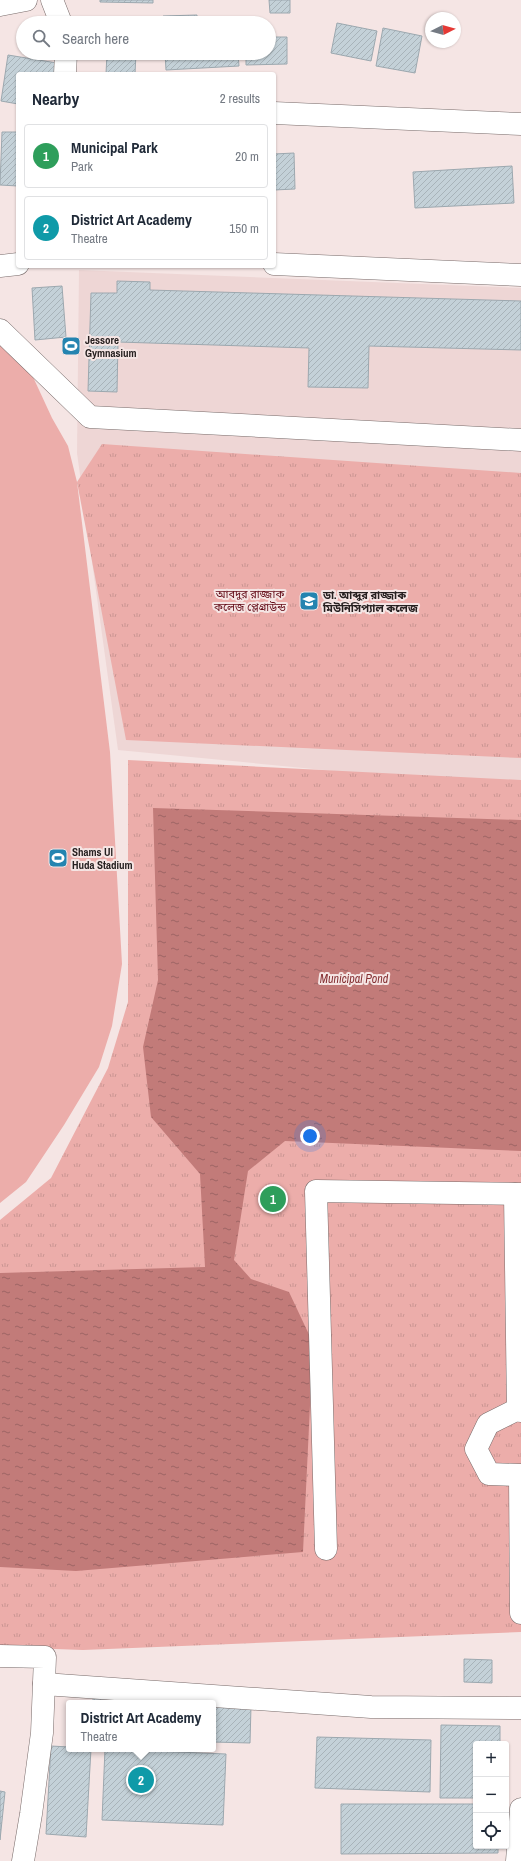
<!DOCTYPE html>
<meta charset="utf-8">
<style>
:root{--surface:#fff;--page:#f6f6f7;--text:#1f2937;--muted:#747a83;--line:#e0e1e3;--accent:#ea580c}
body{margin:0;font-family:"Archivo Narrow","Noto Sans Bengali",sans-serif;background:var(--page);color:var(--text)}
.controls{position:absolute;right:12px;bottom:12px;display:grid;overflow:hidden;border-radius:4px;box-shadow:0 1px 3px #0004}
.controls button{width:36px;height:36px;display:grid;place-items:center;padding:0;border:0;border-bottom:1px solid var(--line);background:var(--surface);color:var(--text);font:20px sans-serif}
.compass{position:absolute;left:425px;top:12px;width:36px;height:36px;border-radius:50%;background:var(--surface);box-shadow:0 1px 3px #0004;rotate:84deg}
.you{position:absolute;left:310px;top:1136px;width:14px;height:14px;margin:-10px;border:3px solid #fff;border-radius:50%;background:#1a73e8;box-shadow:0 0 0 6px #1a73e833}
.badge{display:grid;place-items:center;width:26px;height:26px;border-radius:50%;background:var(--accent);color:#fff;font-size:13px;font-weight:700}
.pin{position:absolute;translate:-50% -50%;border:2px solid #fff;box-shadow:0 1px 4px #0006}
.popup{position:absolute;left:66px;top:1700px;width:150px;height:52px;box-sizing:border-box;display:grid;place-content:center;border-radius:4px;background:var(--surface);filter:drop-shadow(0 1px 3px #0005);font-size:13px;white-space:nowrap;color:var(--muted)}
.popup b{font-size:15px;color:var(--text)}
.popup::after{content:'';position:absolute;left:50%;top:100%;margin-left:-8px;border:8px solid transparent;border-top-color:var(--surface)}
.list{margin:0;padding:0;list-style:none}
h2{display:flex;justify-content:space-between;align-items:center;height:52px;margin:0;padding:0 16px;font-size:17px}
h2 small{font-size:13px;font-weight:400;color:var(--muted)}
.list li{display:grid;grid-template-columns:26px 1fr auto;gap:12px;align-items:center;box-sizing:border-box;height:64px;margin:0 8px 8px;padding:0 8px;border:1px solid var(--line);border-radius:4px}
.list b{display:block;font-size:15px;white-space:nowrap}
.list p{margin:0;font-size:13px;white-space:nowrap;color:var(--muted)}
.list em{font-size:13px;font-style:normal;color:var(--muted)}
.icon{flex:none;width:22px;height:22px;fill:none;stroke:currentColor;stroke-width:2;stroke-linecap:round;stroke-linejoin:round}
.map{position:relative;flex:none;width:521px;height:1861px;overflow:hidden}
.search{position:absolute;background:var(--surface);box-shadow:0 1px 3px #0004;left:16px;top:16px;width:260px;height:44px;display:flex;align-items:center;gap:10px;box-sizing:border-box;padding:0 14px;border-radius:22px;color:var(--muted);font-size:15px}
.panel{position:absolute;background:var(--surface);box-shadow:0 1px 3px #0004;left:16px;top:72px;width:260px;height:196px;border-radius:4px}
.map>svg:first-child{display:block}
.built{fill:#eed6d5}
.grass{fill:#ecadaa}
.park{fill:url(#park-tufts)}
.water{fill:url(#water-ripples)}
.building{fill:url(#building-hatch);stroke:#9ca8af}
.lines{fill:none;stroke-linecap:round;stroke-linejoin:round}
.minor-casing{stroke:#786b6a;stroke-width:23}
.minor{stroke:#fff;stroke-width:22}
.labels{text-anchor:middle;stroke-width:4;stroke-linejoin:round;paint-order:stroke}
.poi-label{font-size:11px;font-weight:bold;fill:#262020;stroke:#f5e5e4;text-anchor:start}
.park-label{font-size:11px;fill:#620a16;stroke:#f5e5e4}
.water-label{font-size:12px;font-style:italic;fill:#852f32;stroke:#f5e5e4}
</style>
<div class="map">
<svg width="521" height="1861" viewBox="0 0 521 1861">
<defs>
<pattern id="park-tufts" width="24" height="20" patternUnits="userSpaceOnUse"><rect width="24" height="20" fill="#ecadaa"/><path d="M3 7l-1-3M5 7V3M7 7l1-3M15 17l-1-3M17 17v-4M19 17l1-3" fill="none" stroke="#ca9592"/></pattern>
<pattern id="water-ripples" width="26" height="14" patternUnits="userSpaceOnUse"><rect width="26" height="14" fill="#c27b79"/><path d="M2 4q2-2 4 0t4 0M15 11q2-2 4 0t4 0" fill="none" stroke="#9d6463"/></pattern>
<pattern id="building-hatch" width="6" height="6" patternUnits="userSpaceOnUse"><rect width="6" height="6" fill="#c4d1d8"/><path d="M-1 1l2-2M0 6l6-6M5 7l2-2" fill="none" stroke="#a8b3b9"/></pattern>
</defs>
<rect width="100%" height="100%" fill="#f5e5e4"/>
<path class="built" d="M79 270 521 288V789L118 750 77 453Z"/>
<path class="grass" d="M0 342 27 364 52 418 68 446 77 482 110 752 122 964 112 1026 99 1067 64 1125 26 1182 0 1203Z"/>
<g class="park">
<path d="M102 444 521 473V758L126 740 77 482Z"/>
<path d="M128 760 521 780V1632L83 1650 0 1647V1220L51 1178 108 1068 128 1002Z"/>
</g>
<path class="water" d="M153 808 521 820V1151L285 1141 248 1171 234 1260 251 1279 289 1292 313 1343 303 1552 76 1571 0 1567V1273L205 1267 200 1174 151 1117 143 1047 158 980Z"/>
<g class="building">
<path d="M100 0H153V3L100 2Z"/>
<path d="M269 0H290V13H270Z"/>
<path d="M197 15V23H163V16Z"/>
<path d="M337 23 377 31 371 61 331 53Z"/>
<path d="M383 28 422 36 415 73 376 66Z"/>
<path d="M269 37H287V64L246 65V53H269Z"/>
<path d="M107 53H136L135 74H106Z"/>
<path d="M165 53H238L239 66 166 70Z"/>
<path d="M8 55 69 65 68 74H18V104L1 101Z"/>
<path d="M2 132H18V186L0 185Z"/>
<path d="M294 153 295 189 274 190V154Z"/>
<path d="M512 166 514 203 415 208 413 172Z"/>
<path d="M117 281 150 282V290L521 301V350L369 346 368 388 308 387 309 348 118 342 117 392 88 391 91 293H117Z"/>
<path d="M62 286 66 337 35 340 32 288Z"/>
<path d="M464 1659 492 1660V1683L464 1682Z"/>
<rect x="93" y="1694" width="25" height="9"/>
<path d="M213 1706H251L250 1743 213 1742Z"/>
<path d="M441 1725 500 1726V1744H476V1798H440Z"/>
<path d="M317 1737 431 1740 430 1792 315 1788Z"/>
<path d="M51 1746 69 1747V1749H91L86 1837 46 1834Z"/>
<path d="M105 1749 226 1754 223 1825 102 1820Z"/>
<path d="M0 1791 5 1792 0 1840Z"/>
<path d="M341 1804H476V1846H498V1853L341 1854Z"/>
</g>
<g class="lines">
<defs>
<g id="minor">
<path d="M52 0 61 23"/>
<path d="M0 5 26 0"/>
<path d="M65 74 66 53"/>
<path d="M274 113 521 124"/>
<path d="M274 264 521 275"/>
<path d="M0 266 18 264"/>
<path d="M0 330 90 417 521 440"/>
<path d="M515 1194 518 1409"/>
<path d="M521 1411 518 1409 488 1424 476 1449 489 1474 521 1475"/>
<path d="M520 1476 521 1613"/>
<path d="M326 1549 316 1191 521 1194"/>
<path d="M0 1656 45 1657 42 1733 31 1814 23 1861"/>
<path d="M44 1684 371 1707 521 1708"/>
<path d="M517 1861 521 1809"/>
</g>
</defs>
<use href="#minor" class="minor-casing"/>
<use href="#minor" class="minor"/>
</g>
<defs>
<symbol id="stadium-square" viewBox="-11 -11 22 22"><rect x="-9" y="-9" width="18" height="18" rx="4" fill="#2484b0" stroke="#f5e5e4"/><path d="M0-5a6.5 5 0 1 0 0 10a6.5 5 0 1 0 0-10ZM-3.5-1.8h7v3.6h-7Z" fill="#fff"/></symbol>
<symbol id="university-square" viewBox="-11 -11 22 22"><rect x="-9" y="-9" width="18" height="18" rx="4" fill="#2484b0" stroke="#f5e5e4"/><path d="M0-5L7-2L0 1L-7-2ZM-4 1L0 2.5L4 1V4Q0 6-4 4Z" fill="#fff"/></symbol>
</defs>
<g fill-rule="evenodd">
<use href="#stadium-square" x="60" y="335" width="22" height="22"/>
<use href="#university-square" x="298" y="590" width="22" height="22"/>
<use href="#stadium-square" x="47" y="847" width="22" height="22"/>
</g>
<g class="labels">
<g class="poi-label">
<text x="85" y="344">Jessore<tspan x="85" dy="13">Gymnasium</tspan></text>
<text x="323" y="599">ডা. আব্দুর রাজ্জাক<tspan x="323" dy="13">মিউনিসিপ্যাল কলেজ</tspan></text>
<text x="72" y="856">Shams Ul<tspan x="72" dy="13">Huda Stadium</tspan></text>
</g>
<g class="park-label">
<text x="250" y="598">আবদুর রাজ্জাক<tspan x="250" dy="13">কলেজ প্লেগ্রাউন্ড</tspan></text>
</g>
<g class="water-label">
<text x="354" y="983">Municipal Pond</text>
</g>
</g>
</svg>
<div class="controls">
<button>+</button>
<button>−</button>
<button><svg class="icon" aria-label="locate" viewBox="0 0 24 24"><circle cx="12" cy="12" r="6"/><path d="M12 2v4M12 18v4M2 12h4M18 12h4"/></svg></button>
</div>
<svg class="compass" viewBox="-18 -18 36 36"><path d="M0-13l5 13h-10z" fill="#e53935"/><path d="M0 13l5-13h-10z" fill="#747a83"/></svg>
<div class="you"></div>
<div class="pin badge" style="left:273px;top:1199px;background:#2e9e5b">1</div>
<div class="pin badge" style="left:141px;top:1780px;background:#0f9aa8">2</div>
<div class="popup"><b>District Art Academy</b>Theatre</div>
<div class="search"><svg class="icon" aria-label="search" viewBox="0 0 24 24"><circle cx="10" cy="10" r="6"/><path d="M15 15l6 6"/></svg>Search here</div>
<section class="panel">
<h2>Nearby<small>2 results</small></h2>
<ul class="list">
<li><span class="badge" style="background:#2e9e5b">1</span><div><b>Municipal Park</b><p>Park</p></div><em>20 m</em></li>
<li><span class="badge" style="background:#0f9aa8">2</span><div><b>District Art Academy</b><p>Theatre</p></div><em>150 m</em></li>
</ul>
</section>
</div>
